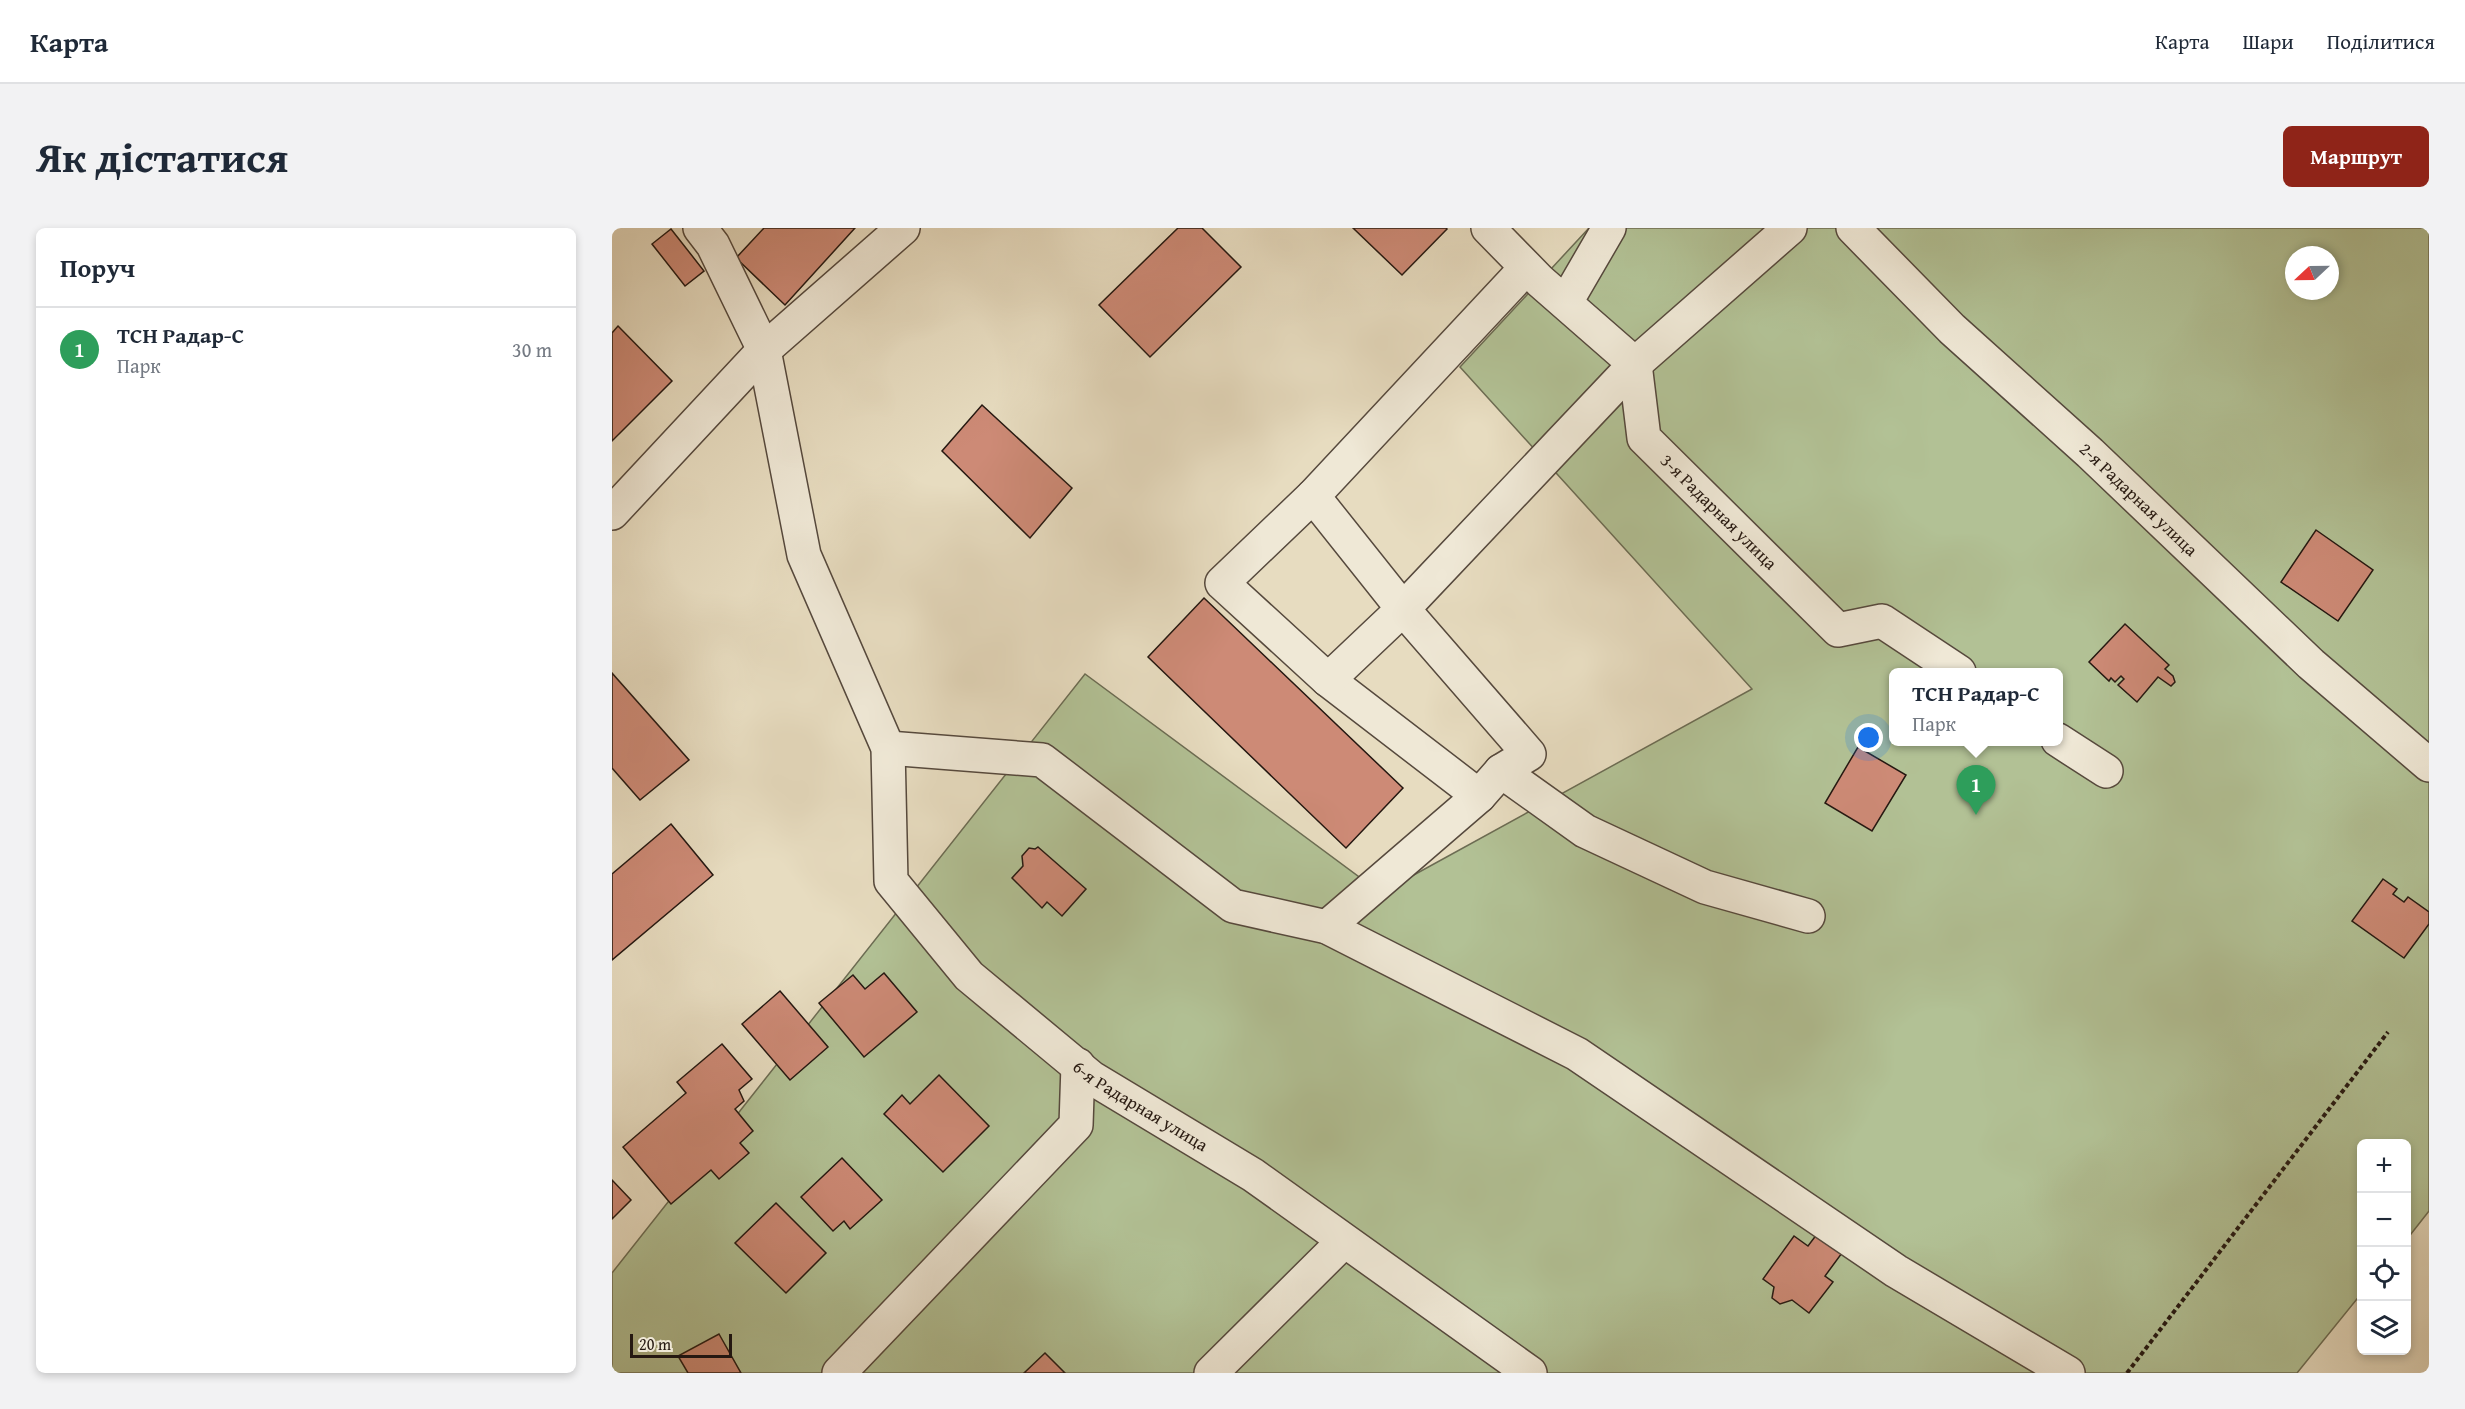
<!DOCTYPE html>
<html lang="uk">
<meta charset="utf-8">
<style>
:root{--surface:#fff;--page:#f2f2f3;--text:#1f2937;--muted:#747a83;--line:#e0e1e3;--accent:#8f2418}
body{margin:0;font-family:"Gentium Book Plus",serif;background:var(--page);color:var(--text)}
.controls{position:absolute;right:18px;bottom:18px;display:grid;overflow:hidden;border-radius:9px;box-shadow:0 3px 9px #0003}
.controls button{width:54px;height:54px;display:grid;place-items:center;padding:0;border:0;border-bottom:2px solid var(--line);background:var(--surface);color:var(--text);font:30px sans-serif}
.compass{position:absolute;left:1673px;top:18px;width:54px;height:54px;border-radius:50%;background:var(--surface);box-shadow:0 3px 9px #0003;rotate:248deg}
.scale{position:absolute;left:18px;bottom:15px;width:102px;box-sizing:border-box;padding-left:6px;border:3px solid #251811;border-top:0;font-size:16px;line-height:21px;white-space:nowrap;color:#251811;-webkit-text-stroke:4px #efe8d6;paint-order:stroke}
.you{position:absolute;left:1257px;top:510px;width:21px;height:21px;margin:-15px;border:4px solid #fff;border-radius:50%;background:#1a73e8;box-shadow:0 0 0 9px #1a73e833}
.badge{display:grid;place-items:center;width:39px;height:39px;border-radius:50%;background:var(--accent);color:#fff;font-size:20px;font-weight:700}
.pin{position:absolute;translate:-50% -50px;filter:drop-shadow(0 2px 3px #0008)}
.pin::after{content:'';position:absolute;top:32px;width:21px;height:18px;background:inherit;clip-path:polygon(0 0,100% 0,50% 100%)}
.popup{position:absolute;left:1277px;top:440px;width:174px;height:78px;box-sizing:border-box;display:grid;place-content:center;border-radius:9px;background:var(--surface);filter:drop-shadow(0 2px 4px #0005);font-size:20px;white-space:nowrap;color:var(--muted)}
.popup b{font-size:22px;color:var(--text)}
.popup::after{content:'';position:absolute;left:50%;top:100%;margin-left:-12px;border:12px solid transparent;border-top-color:var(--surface)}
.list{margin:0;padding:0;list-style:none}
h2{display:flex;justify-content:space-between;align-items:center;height:78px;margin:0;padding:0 24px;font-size:26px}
h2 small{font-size:20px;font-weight:400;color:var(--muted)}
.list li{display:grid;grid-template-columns:39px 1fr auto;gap:18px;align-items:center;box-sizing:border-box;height:84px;padding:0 24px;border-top:2px solid var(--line)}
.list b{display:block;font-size:22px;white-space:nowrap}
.list p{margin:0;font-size:20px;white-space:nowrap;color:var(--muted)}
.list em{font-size:20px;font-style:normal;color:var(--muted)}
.icon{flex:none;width:33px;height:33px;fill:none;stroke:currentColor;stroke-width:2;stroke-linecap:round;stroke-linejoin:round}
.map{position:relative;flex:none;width:1817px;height:1145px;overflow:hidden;border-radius:9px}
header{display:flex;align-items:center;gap:36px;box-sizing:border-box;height:84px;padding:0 30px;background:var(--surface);border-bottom:2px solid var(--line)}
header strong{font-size:28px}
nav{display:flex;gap:33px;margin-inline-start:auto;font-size:21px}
.intro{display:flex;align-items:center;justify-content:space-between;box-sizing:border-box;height:144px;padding:0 36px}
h1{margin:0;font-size:42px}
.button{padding:15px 27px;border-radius:9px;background:var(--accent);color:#fff;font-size:21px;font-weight:700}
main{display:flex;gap:36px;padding:0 36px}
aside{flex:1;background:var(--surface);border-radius:9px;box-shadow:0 3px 9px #0003}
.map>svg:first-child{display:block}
.green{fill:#b2c195;stroke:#6c6c53;stroke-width:1.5;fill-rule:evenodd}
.building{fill:#cd8a76;stroke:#251811;stroke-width:1.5}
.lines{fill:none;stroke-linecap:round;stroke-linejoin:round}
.minor-casing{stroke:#56493d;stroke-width:36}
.path{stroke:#251811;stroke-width:4;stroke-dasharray:4.5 3;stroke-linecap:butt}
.minor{stroke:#efe8d6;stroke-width:33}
.labels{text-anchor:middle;stroke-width:4.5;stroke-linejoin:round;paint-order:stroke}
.street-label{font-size:18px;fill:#251811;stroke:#efe8d6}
</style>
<header>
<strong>Карта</strong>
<nav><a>Карта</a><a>Шари</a><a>Поділитися</a></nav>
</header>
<div class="intro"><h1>Як дістатися</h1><a class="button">Маршрут</a></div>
<main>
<aside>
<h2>Поруч<small></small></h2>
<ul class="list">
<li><span class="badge" style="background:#2e9e5b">1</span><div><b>ТСН Радар-С</b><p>Парк</p></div><em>30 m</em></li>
</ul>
</aside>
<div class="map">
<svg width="1817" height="1145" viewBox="0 0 1817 1145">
<rect width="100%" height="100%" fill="#e7dcc0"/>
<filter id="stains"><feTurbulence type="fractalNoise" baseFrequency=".00333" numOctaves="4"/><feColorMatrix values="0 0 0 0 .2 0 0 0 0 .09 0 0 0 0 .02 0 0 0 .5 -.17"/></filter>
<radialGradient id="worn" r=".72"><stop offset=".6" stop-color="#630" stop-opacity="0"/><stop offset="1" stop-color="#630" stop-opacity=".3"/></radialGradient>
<path class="green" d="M977 0H1817V983L1795 1011 1794 916H1750L1749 1066 1685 1145H0V1045L473 446 769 665 1140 461 848 139ZM1682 27H1718V63H1682ZM1282 444H1446V514H1282Z"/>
<g class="building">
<path d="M152 0H243L173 77 124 30Z"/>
<path d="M566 0H590L629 39 538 129 487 77Z"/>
<path d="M741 0H834L835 1 790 47Z"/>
<path d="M59 1 92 43 73 58 40 16Z"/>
<path d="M6 98 60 153 0 213V105Z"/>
<path d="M370 177 460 260 418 310 330 223Z"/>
<path d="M1704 302 1761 342 1726 393 1669 354Z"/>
<path d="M592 370 791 560 734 620 536 429Z"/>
<path d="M1513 396 1557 437 1553 441 1561 448 1563 454 1559 458 1546 449 1525 474 1506 457 1512 451 1509 448 1503 454 1499 450 1497 453 1477 434Z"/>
<path d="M0 445 77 532 28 572 0 540Z"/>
<path d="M1246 519 1294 547 1260 603 1213 575Z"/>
<path d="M59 596 101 647 0 732V646Z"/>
<path d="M426 619 474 661 450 688 435 674 430 680 400 650 411 638 410 628 417 620 423 621Z"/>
<path d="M1771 651 1785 661 1781 666 1792 674 1796 669 1817 684V696L1792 730 1740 693Z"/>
<path d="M272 745 305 784 252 829 207 775 241 747 253 761Z"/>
<path d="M168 763 216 819 178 852 130 796Z"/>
<path d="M110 816 140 851 127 862 132 873 123 881 141 903 128 915 137 925 107 951 99 942 59 976 11 919 74 865 65 854Z"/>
<path d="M327 847 377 898 331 944 272 886 290 867 298 876Z"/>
<path d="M230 930 270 972 238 1001 232 993 221 1003 189 969Z"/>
<path d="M0 952 19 972 0 991Z"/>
<path d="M164 975 214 1025 174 1065 123 1015Z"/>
<path d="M1205 1006 1230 1025 1213 1048 1221 1054 1197 1085 1180 1072 1168 1076 1160 1070 1162 1059 1151 1051 1182 1008 1196 1018Z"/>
<path d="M107 1106 129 1145H76L66 1128Z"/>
<path d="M433 1125 453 1145H412Z"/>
</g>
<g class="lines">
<defs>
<g id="minor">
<path id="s1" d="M88 0 101 17 152 122 192 327 276 520 279 653 357 748 480 850 641 947 918 1145"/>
<path id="s2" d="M876 0 928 53 1023 136 1032 210 1226 402 1270 393 1347 444"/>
<path id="s3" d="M1241 0 1340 101 1478 225 1699 436 1817 537"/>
<path d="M954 74 997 0"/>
<path d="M701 268 610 355 716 452 867 568"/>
<path d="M0 285 152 122 291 0"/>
<path d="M716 452 791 381 1023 136 1178 0"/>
<path d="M1446 512 1494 543"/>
<path d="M276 520 430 532 621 678 715 699 965 826 1284 1043 1456 1145"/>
<path d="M889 543 973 603 1093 659 1196 688"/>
<path d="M715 699 867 568 889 543 917 526 791 381 701 268 914 40"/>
<path d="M227 1145 464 897 466 837"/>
<path d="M599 1145 732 1013"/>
</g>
</defs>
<use href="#minor" class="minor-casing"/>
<path class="path" d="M1515 1145 1776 804"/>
<use href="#minor" class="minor"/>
</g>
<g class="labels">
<g class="street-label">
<text dy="6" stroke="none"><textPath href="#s3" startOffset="394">2-я Радарная улица</textPath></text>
<text dy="6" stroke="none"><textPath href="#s2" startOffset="380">3-я Радарная улица</textPath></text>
<text dy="6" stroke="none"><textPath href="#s1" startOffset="1029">6-я Радарная улица</textPath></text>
</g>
</g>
<rect width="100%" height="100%" filter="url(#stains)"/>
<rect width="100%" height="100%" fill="url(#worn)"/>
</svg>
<div class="controls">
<button>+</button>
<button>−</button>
<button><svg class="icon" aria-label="locate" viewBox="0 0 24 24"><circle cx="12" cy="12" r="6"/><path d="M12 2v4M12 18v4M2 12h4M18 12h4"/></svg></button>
<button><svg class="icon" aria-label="layers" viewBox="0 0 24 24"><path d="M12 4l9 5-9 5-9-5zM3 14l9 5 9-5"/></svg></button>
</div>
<svg class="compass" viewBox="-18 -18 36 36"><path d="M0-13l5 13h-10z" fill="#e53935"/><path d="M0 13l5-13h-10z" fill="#747a83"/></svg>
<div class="scale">20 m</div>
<div class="you"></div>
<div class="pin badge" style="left:1364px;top:587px;background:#2e9e5b">1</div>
<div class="popup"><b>ТСН Радар-С</b>Парк</div>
</div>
</main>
